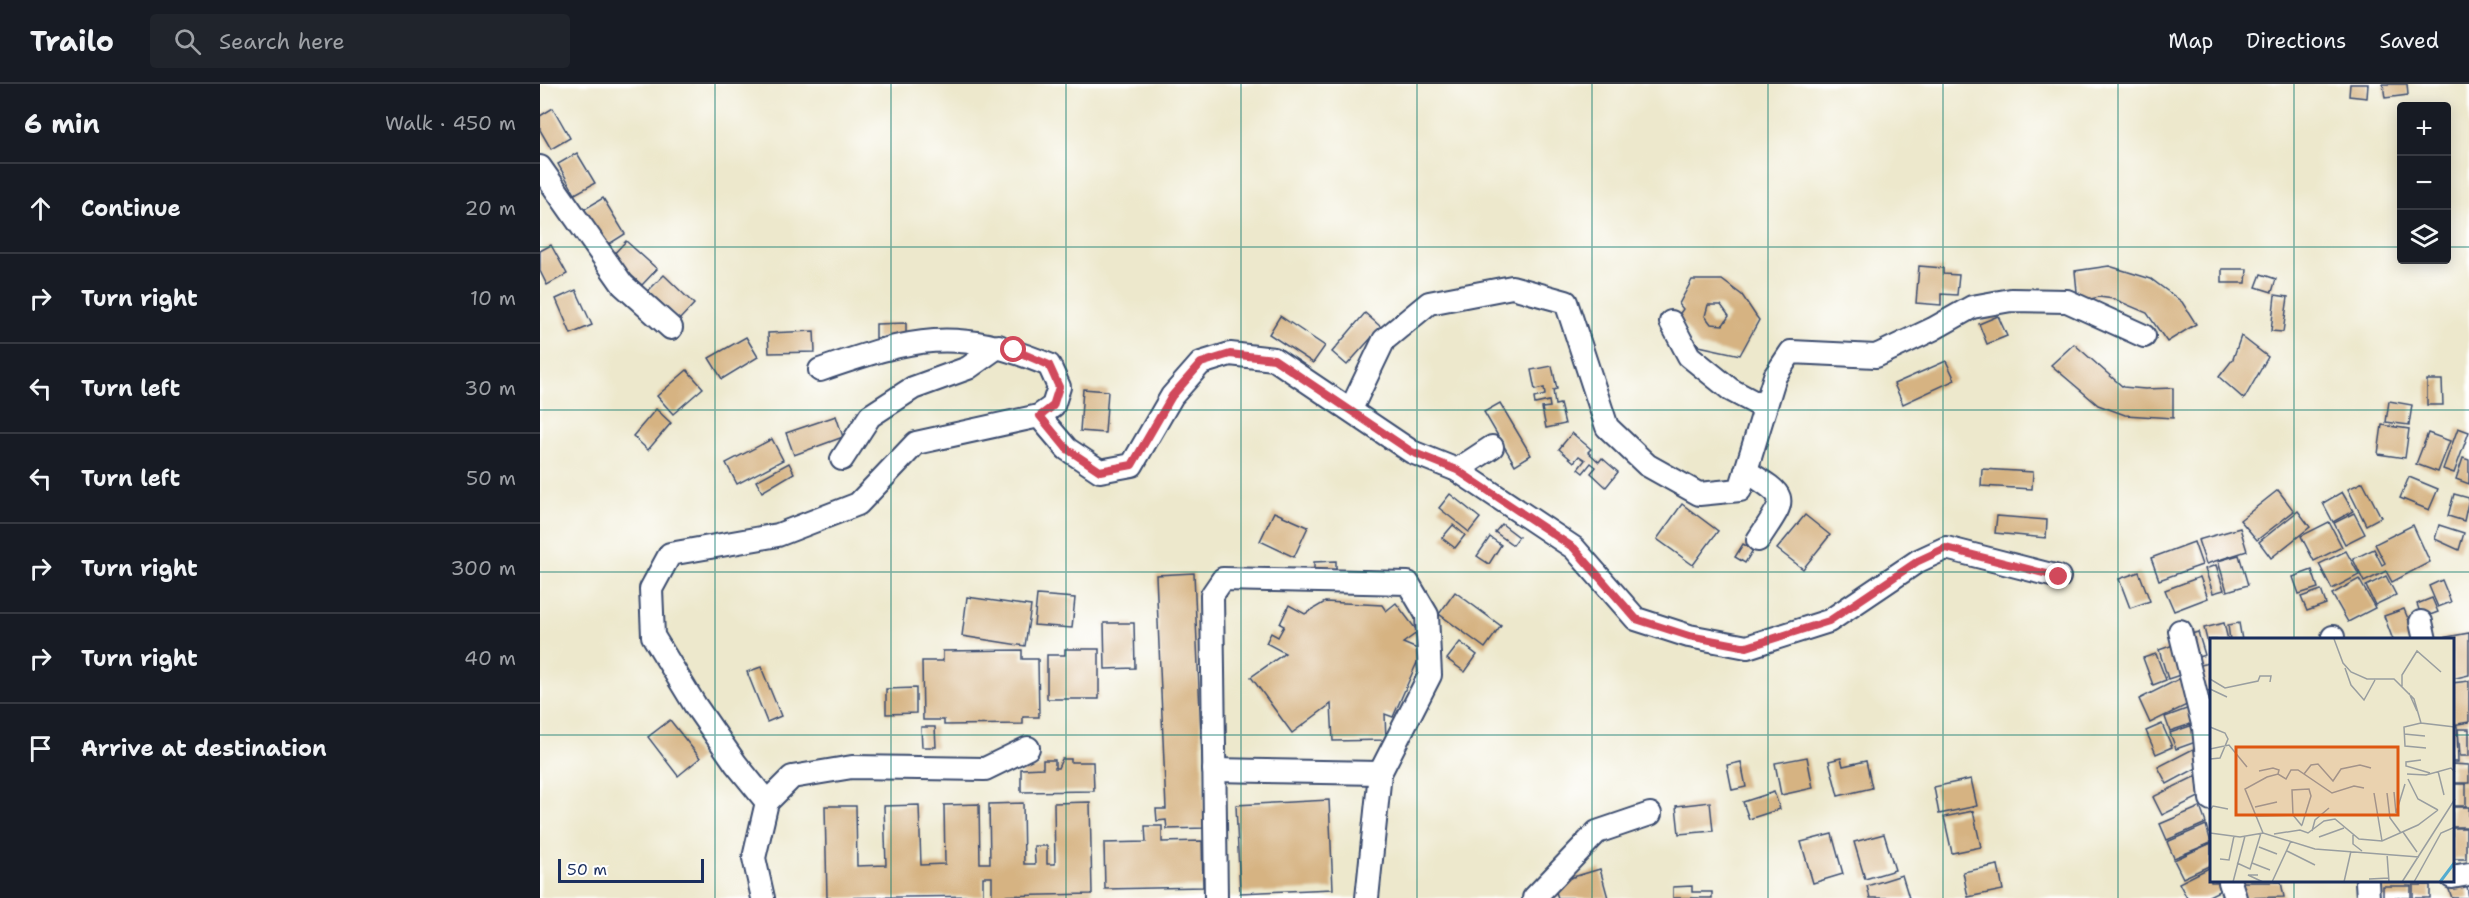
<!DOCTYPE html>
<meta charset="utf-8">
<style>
:root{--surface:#171b24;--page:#20242c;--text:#f1f3f6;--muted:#9ea1a6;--line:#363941}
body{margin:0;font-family:"Shantell Sans",sans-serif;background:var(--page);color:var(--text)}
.controls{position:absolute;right:18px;top:18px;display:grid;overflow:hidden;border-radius:6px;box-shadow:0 3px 15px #0003}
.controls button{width:54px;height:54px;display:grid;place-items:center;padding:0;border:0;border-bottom:2px solid var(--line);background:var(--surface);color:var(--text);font:30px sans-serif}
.scale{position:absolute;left:18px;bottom:15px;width:146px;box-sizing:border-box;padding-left:6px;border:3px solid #1b2f5e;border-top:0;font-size:16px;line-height:21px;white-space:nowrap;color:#1b2f5e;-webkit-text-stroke:4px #fff;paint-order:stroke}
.stop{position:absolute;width:18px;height:18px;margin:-14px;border:4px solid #d1495b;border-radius:50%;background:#fff}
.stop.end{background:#d1495b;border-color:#fff;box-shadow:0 2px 6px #0008}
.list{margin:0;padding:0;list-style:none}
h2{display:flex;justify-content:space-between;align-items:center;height:78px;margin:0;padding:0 24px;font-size:26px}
h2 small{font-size:20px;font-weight:400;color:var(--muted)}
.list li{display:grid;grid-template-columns:39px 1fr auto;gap:18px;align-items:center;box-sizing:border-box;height:90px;padding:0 24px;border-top:2px solid var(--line)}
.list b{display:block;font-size:22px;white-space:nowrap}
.list em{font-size:20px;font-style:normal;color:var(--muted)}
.icon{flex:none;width:33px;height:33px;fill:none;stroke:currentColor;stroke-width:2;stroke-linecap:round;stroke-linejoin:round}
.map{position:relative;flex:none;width:1929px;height:814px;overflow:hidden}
header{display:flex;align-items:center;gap:36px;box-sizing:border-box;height:84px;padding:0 30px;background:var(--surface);border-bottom:2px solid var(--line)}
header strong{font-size:28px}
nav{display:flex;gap:33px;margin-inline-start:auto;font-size:21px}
.search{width:420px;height:54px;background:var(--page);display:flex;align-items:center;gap:15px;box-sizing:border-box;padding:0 21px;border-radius:6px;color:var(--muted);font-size:22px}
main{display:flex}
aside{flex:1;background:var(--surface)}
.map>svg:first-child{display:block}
.building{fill:#d6b382;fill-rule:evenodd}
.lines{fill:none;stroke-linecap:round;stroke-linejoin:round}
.street-casing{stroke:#3a4b6e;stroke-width:26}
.street{stroke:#fff;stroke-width:22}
.route{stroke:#d1495b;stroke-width:8}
.grid{fill:none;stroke:#0f766e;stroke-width:1.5;stroke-opacity:0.55}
.inset-river{fill:none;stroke:#52abcf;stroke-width:3}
.inset-road{fill:none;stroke:#999ea0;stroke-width:1.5}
.view{fill:#de5710;fill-opacity:0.15;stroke:#de5710;stroke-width:3}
.inset-edge{fill:none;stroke:#1b2f5e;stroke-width:3}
</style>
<header>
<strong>Trailo</strong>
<div class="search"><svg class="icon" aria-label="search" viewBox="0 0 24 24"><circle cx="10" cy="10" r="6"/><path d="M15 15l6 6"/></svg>Search here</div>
<nav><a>Map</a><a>Directions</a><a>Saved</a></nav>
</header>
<main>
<aside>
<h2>6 min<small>Walk · 450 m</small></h2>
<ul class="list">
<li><svg class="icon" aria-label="ahead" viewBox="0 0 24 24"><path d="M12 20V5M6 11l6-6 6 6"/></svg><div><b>Continue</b></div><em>20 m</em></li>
<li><svg class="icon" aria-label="right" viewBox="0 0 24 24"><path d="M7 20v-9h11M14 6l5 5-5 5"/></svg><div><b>Turn right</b></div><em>10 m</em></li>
<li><svg class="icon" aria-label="left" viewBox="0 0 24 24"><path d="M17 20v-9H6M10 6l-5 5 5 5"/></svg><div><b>Turn left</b></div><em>30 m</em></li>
<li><svg class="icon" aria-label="left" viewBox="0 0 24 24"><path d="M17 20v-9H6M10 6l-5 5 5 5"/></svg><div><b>Turn left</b></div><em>50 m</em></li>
<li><svg class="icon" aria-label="right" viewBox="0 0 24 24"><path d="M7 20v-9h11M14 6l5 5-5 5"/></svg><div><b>Turn right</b></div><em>300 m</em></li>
<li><svg class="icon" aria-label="right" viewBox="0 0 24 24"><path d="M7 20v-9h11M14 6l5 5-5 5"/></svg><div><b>Turn right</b></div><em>40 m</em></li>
<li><svg class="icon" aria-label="arrive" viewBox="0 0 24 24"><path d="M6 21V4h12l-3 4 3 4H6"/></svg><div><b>Arrive at destination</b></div></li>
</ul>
</aside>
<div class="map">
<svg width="1929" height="814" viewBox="0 0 1929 814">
<rect width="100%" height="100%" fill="#fff"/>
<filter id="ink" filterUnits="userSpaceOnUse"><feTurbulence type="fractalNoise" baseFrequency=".0167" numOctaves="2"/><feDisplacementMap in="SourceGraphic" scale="12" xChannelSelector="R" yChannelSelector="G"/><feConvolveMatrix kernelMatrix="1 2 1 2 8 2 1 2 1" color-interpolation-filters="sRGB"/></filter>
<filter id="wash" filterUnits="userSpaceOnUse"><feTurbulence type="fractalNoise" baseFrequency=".008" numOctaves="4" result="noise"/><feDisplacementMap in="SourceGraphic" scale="24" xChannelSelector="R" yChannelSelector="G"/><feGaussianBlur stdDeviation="1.35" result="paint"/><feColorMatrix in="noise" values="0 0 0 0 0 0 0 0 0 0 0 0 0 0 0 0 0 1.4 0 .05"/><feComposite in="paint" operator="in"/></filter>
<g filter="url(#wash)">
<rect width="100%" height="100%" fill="#ede8cc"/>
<g id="blocks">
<g class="building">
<path d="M1810 0H1828L1827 14 1809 12Z"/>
<path d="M1843 0H1867L1868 11 1845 14Z"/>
<path d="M13 24 30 54 11 65 0 46V32Z"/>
<path d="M37 69 55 99 35 110 18 80Z"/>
<path d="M63 114 85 150 66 162 43 126Z"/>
<path d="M86 157 117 185 102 201 71 173Z"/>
<path d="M11 161 27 190 7 201 0 187V167Z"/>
<path d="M1379 182 1403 184V190L1419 191 1417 211 1401 210V221L1376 219Z"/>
<path d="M1569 182 1611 195 1642 218 1656 240 1627 258 1607 229 1574 215 1559 213 1538 218 1535 187Z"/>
<path d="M1682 185H1707L1706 199H1682Z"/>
<path d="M1721 190 1736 195 1732 208 1716 203Z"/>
<path d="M124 191 154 220 139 236 108 207Z"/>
<path d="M1152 196H1182L1202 211 1216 232 1219 236 1200 271 1159 262 1138 232 1143 225 1139 220ZM1168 221H1181L1189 232 1183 241 1171 240 1165 232Z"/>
<path d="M36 206 52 241 31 250 16 215Z"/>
<path d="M1735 211 1748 213 1743 248 1731 247Z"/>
<path d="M825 229 841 243 807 281 792 268Z"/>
<path d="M740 232 785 262 773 279 729 250Z"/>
<path d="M1458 232 1467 252 1447 260 1439 240Z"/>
<path d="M366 239V253L336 254V240Z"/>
<path d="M274 247 275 268 229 269 228 249Z"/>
<path d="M1701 252 1728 273 1704 315 1679 293 1693 275Z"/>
<path d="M206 253 218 273 182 295 169 274Z"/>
<path d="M1534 260 1583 303 1605 305 1633 304V334L1585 331 1558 321 1511 281Z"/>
<path d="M1406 277 1415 296 1363 320 1354 300Z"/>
<path d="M1012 282 1017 305 1013 306 1015 321 1020 320 1025 340 1006 344 1002 324 1010 323 1009 317 995 320 994 314 1005 311 1004 304 995 306 991 286Z"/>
<path d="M147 286 163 304 133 330 117 312Z"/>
<path d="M1887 296H1902L1903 321H1887Z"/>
<path d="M543 305 568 307 565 349 540 347Z"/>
<path d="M1849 317 1872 321 1869 341 1846 338Z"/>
<path d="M960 319 991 371 975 381 944 328Z"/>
<path d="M116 325 131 339 108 366 93 352Z"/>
<path d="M296 332 303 353 254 371 246 349Z"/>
<path d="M1842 341 1869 345 1865 374 1838 370Z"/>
<path d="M1918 344 1929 348 1914 389 1903 385Z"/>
<path d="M1032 349 1051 365 1048 368 1059 378 1062 374 1078 388 1066 403 1051 389 1056 383 1051 379 1043 389 1038 385 1045 376 1039 372 1034 378 1019 365Z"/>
<path d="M1888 349 1910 357 1898 388 1876 380Z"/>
<path d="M232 355 243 376 197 400 186 379Z"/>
<path d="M1923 374 1929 376V400L1916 395Z"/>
<path d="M249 379 254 389 222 408 216 397Z"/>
<path d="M1442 385 1493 388 1492 405 1441 402Z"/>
<path d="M1869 393 1898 405 1889 426 1860 414Z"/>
<path d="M1823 398 1841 433 1826 441 1808 405Z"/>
<path d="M1738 406 1754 427 1717 456 1700 436Z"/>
<path d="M1802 408 1813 427 1793 438 1783 419Z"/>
<path d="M910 410 940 434 929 448 899 424Z"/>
<path d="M1914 410 1929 414 1924 437 1908 432Z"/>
<path d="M1142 420 1178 447 1153 481 1117 455Z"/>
<path d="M1758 427 1770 443 1731 474 1719 458Z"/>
<path d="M734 428 768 443 754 473 720 457Z"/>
<path d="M1814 429 1825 450 1805 460 1794 439Z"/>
<path d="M1265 431 1290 451 1263 485 1237 465Z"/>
<path d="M1457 432 1507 436 1506 454 1455 449Z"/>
<path d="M1789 438 1802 463 1774 477 1761 452Z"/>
<path d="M962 440 979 453 973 461 955 448Z"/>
<path d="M913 441 925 451 915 464 902 454Z"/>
<path d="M1873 441 1890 478 1852 498 1846 487 1824 498 1813 475 1834 465 1842 481 1845 479 1835 460Z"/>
<path d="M1899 441 1924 449 1919 466 1895 455Z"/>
<path d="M1700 444 1707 467 1666 480 1658 456Z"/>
<path d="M950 453 961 461 949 480 937 472Z"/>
<path d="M1654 458 1662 481 1619 496 1611 474Z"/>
<path d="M1203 460 1213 466 1205 479 1195 473Z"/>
<path d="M1806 467 1819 491 1792 505 1779 480Z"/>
<path d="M1699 471 1708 501 1687 507 1678 477Z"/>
<path d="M796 477V487H774V478Z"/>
<path d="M1676 481 1684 506 1673 509 1665 485Z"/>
<path d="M1772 486 1778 504 1759 510 1753 493Z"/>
<path d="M1599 488 1610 517 1590 524 1579 495Z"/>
<path d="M654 489 665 744 627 745 626 736 617 737 616 725H626L616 491Z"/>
<path d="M1846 492 1856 511 1835 521 1826 502Z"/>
<path d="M1660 493 1668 514 1634 527 1625 506Z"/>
<path d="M1819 495 1835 524 1808 538 1792 510Z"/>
<path d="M1902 496 1911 518 1898 523 1889 502Z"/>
<path d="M1781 506 1786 520 1767 527 1761 513Z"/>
<path d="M915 508 961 542 945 564 899 530Z"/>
<path d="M497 511 535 514 532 544 494 541Z"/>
<path d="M427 513 491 522 485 562 422 552Z"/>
<path d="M1892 514 1898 528 1882 534 1877 520Z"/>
<path d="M785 518 842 521 846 527 856 519 878 548 863 559 882 567 853 633 845 630 846 656 793 657 791 620 752 649 711 593 745 569 726 559 731 549 738 553 744 542 740 540 749 521 765 530Z"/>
<path d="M1864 525 1877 556H1853L1844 532Z"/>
<path d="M564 539H594L595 584 565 585Z"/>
<path d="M1684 539 1688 556H1671L1670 568 1664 544Z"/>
<path d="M1699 539 1702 556H1690L1688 541Z"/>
<path d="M1658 548 1665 571 1651 575 1645 552Z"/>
<path d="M1929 549V591L1912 595V556L1896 555Z"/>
<path d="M920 558 937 571 925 588 907 575Z"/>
<path d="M1639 559 1649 588 1628 595 1619 566Z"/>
<path d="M525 565H559V615H507V571H525Z"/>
<path d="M482 566V575H498L499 633H483V640L404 641V636H383L382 577H403V567Z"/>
<path d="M1616 570 1626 596 1613 601 1603 574Z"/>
<path d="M1669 579 1671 607 1660 610 1653 583Z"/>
<path d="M221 583 241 632 227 638 207 588Z"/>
<path d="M1641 594 1653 618 1610 639 1599 615Z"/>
<path d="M1929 597V638L1912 641V599Z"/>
<path d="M376 604V629L346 630V605Z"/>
<path d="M1652 623 1657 638 1630 647 1625 633Z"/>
<path d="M130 636 160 674 138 692 108 653Z"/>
<path d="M1659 639 1664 655 1636 665 1630 649Z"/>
<path d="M1622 640 1632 663 1616 670 1606 647Z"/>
<path d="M1912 642H1917L1918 678H1912Z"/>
<path d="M381 643H395L396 663H382Z"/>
<path d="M1918 645H1929V672H1920Z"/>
<path d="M1657 663 1666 679 1627 700 1618 683Z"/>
<path d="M1267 673 1273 704 1241 711 1235 679Z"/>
<path d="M1301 674 1303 682 1326 677 1332 704 1298 712 1289 677Z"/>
<path d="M522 675H531V678H553L554 707 481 708V685L503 684V676H515V684H518Z"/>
<path d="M1201 678 1206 703 1192 706 1187 681Z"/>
<path d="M1912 680 1929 681V699H1912Z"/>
<path d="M1658 691 1667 709 1622 731 1613 713Z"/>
<path d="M1431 695 1437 722 1399 730 1394 703Z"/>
<rect x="1912" y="700" width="14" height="22"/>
<path d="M1234 708 1240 725 1209 735 1203 718Z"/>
<path d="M789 716 793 805 700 809 696 721Z"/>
<path d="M550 718 552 810 452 812V793H443V812L287 814 285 722H316L317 782 346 781 344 722 379 721 381 781 405 780 404 721 439 720 440 779H450L449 720 483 719 484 780H495L494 762H507V780H515L514 719Z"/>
<path d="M1170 718 1173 747 1139 750 1136 722Z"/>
<path d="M1660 723 1666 739 1627 756 1620 740Z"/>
<rect x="1912" y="723" width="17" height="20"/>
<path d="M1433 727 1441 763 1412 769 1404 733Z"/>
<path d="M1666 741 1671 759 1634 774 1627 758Z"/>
<path d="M605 742H622V758L662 757 663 803 565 805 564 759 606 758Z"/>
<rect x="1912" y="744" width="14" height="31"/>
<path d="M1292 750 1303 790 1273 799 1261 758Z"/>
<path d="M1344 750 1355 786 1325 795 1314 758Z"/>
<path d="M1671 759V781L1643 794 1634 776Z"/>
<path d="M1458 781 1463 806 1428 813 1423 788Z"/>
<path d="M1671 783V798H1687L1689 802 1665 814H1647L1639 799Z"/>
<path d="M1060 785 1068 814H1018L1013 799Z"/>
<path d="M1362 791 1369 814H1330L1327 802Z"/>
<path d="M1926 796 1929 814H1912L1908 803Z"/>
<path d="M1701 798H1741L1744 813 1704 814Z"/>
<rect x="1873" y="801" width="17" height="13"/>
<path d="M1152 802V808H1172V814H1133V803Z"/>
<rect x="1843" y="802" width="28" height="12"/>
</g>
</g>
</g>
<g filter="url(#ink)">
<use href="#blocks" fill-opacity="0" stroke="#3a4b6e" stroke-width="1.5"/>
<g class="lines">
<defs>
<g id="street">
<path d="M0 83 83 201 131 244"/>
<path d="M1131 238 1149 272 1191 306 1225 324"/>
<path d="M280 286C373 254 415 242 509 281L519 303 513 322 499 332"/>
<path d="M811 325 844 256 889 219 972 203 1026 218 1067 343 1107 381 1159 410 1200 406 1235 292 1251 268 1336 272 1393 245 1432 223 1471 216 1527 217 1604 252"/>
<path d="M302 375 330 332 373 304 428 284 459 262"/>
<path d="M917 386 952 363"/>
<path d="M1206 387C1251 415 1246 413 1218 456"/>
<path d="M1881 538 1885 556"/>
<path d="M1640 547 1664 644 1671 715"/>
<path d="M1793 553V556"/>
<path d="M674 686 840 689"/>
<path d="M227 718 252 693 312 683 445 685 488 664"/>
<path d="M1912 793 1929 790"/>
<path d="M1690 798 1695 814"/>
<path d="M1827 798 1828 814"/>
<path d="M223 814 214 774 227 718 196 680 155 621 113 552 111 505 130 470 238 451 318 420 376 359 499 332 527 365 560 387 592 381 632 312 661 279 690 270 734 275 872 368 917 386 1034 464 1096 535 1149 552 1207 563 1289 537 1378 477 1406 464 1519 493"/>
<path d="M676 814 672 511 683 495 868 499 887 531 890 591 840 689 827 814"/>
<path d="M994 814 1057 748 1110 730"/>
</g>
</defs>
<use href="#street" class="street-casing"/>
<use href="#street" class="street"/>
</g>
</g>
<g class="lines" filter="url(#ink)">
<path class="route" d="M474 266 509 281 519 303 513 322 500 332 527 365 560 387 592 381 632 312 661 279 690 270 734 275 872 368 917 386 1034 464 1096 535 1149 552 1207 563 1289 537 1378 477 1406 464 1519 493"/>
</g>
<path class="grid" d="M175 0V814M351 0V814M526 0V814M701 0V814M877 0V814M1052 0V814M1228 0V814M1403 0V814M1578 0V814M1754 0V556M0 163H1862M1906 163H1929M0 326H1929M0 488H1929M0 651H1671M1912 651H1929M1754 798V814"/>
<g transform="translate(1670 554)">
<rect width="244" height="244" fill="#ede8cc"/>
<path class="inset-river" d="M230 244 245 224"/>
<path class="inset-road" d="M124 1 133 25 141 34 157 41H184L204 61 211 85 245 89M135 30 141 47 154 62 165 42M0 41 15 50 48 43 50 38H61L60 44M192 49V37L207 13 231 34M0 51 17 59M199 55 207 73M211 85 194 89 195 108 216 110M0 89 15 95 18 101 10 120 0 121M194 96 215 98M0 111 19 107 37 129M211 122 196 124V128L220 135M49 133 63 130 69 132 68 136M228 133 234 157M94 136 101 127 108 126 123 143 131 131 150 127 161 130M197 136 216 137 241 130 245 134M198 141 208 161 228 172M184 154 186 175 195 146M164 155 172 203M177 155 180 180 191 195M45 169 67 164M0 172 3 168 18 171M83 177 82 152 99 151 101 158 92 187M45 178 83 177 92 188M102 193 105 182 119 170M193 194 207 214M0 195 30 199 53 195 105 211 209 219M53 195 35 151 57 139 68 136 76 141 81 132H88L122 155 144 148 154 150M64 196 90 192 98 195 114 183 125 181 149 201 172 203 208 187 228 172M143 197V206L152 213M109 199 134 190M49 209 67 216M77 213 105 227M177 216 179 244M10 221 19 222 24 198M27 225 40 231 51 195M42 225 60 232M48 237H38L53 244M159 241 179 240M23 244 35 198M62 244 81 203M134 244 141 213M192 244 245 161M204 244 231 195 245 189"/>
<path class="view" d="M26 109H188V177H26Z"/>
<rect width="244" height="244" class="inset-edge"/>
</g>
</svg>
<div class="controls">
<button>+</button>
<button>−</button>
<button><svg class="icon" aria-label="layers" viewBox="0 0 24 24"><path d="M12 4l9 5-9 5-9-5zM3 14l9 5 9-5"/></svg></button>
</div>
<div class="scale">50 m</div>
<div class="stop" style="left:474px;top:266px"></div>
<div class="stop end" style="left:1519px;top:493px"></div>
</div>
</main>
